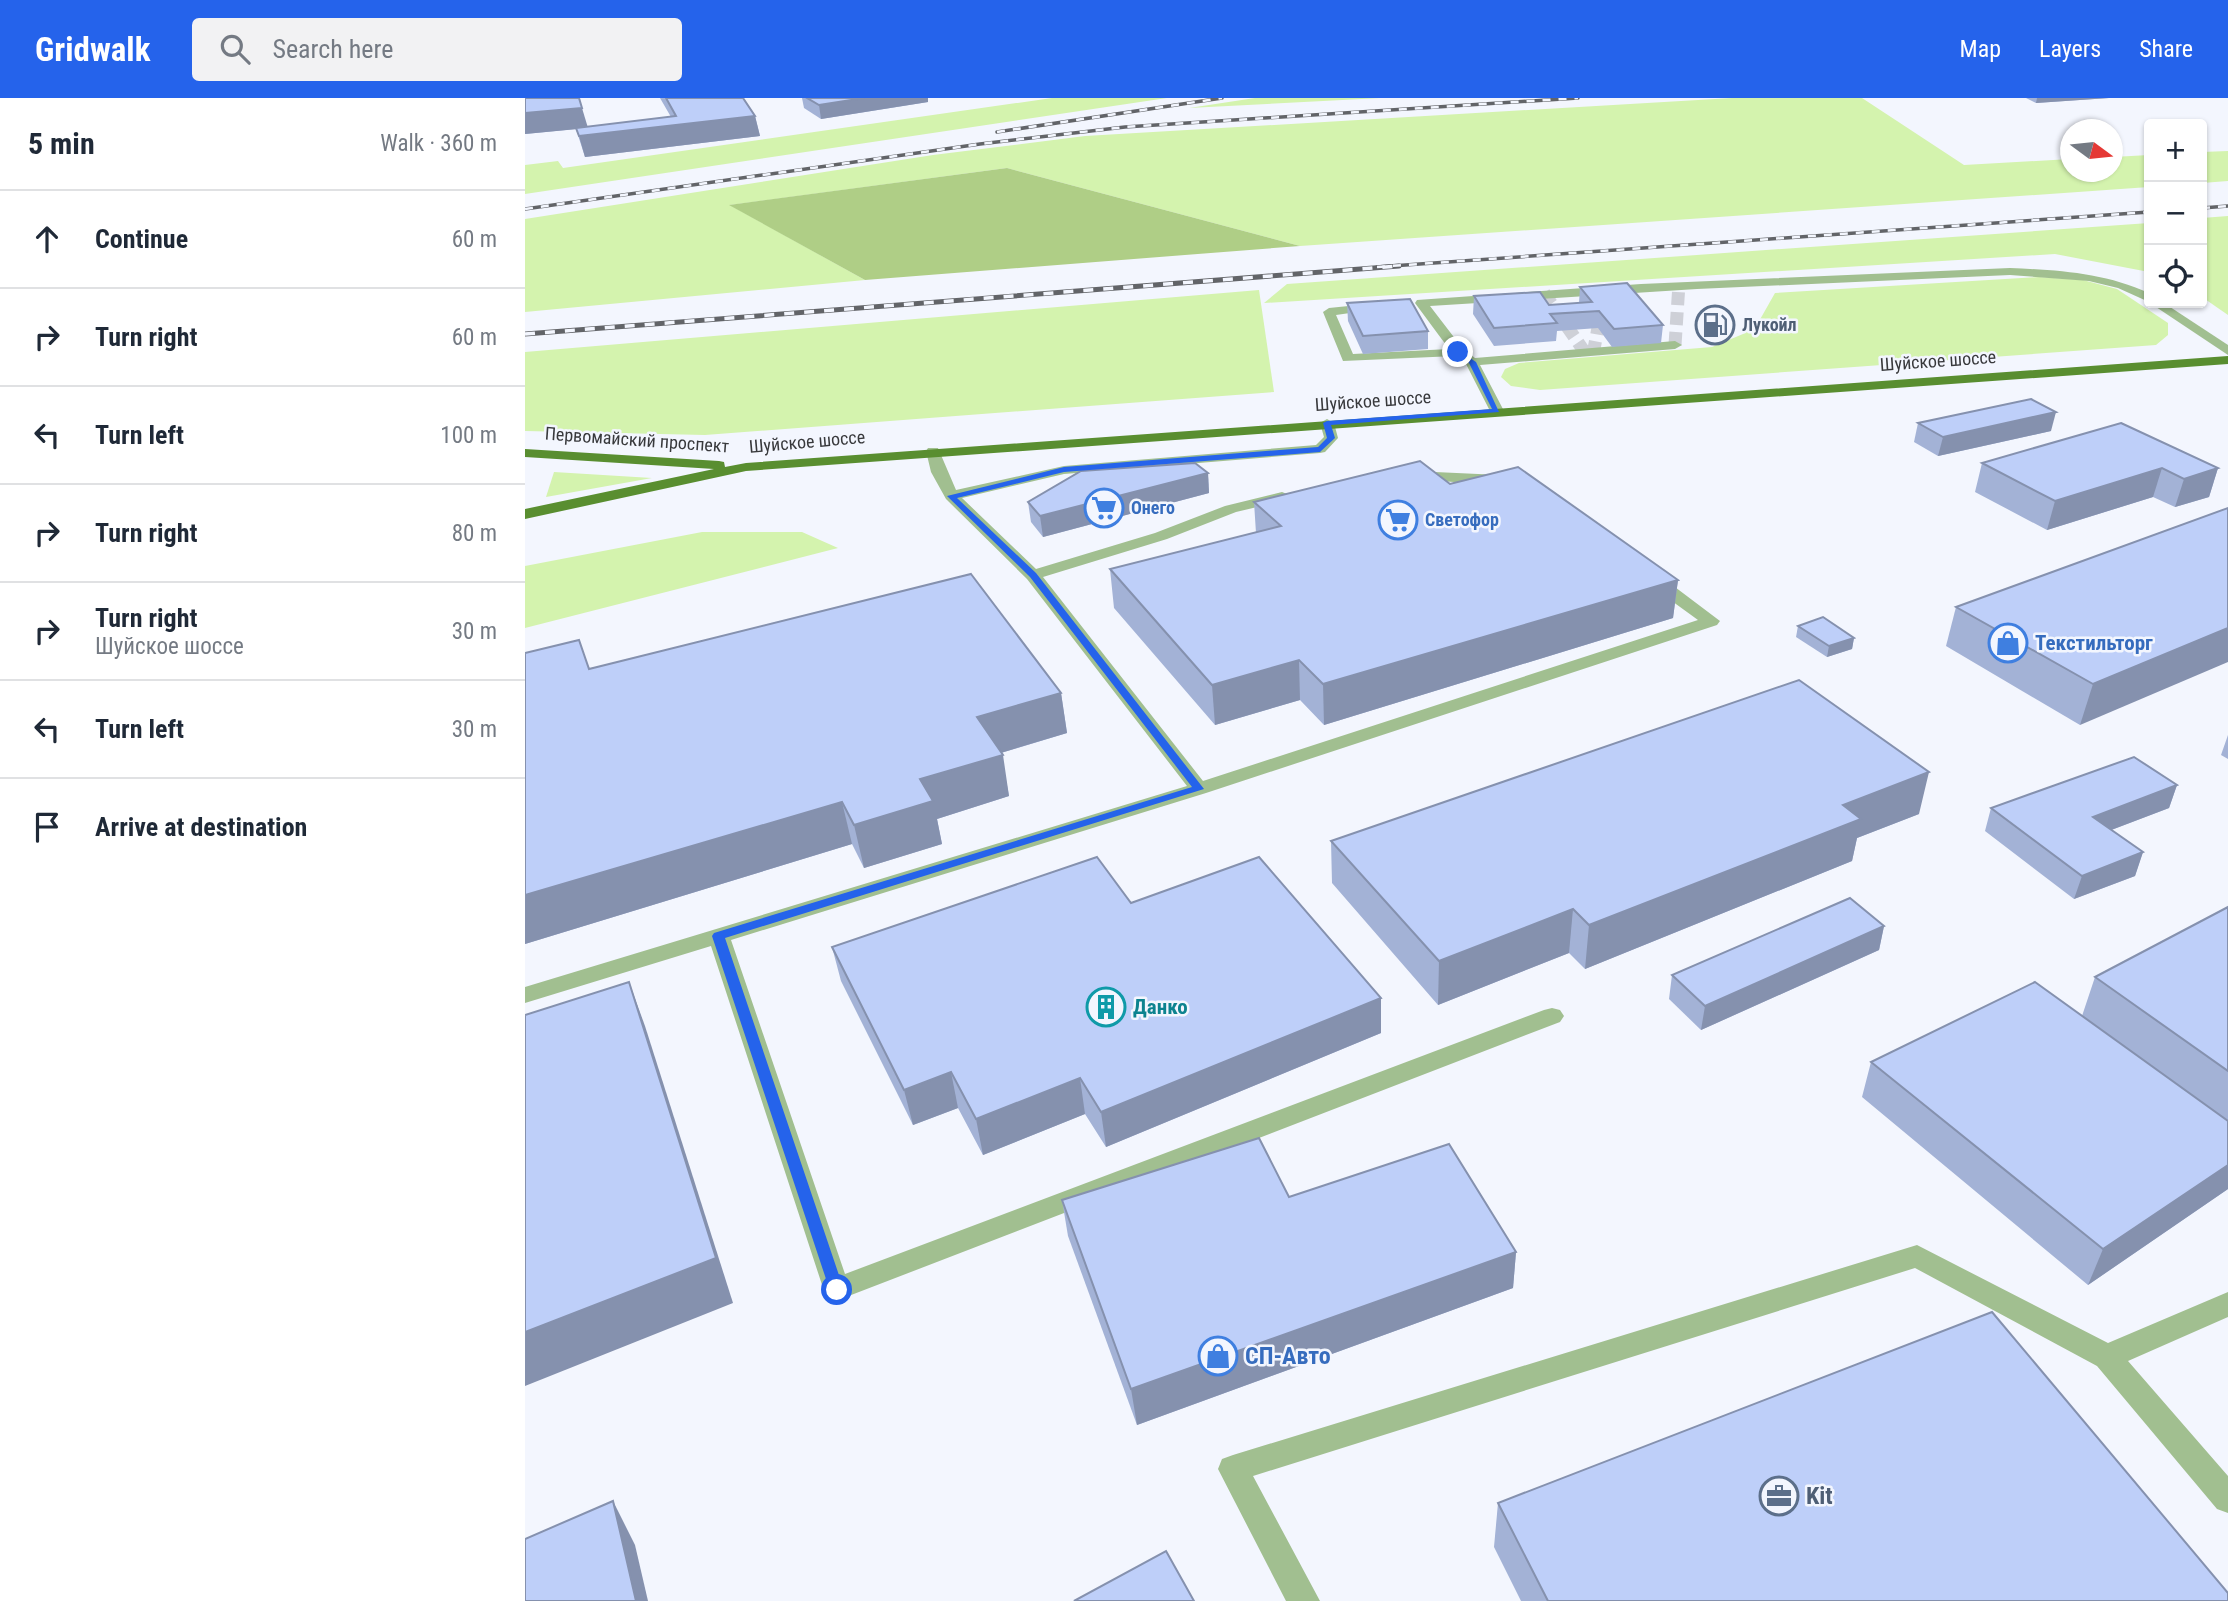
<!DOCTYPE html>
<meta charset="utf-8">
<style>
:root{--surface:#fff;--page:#f2f2f3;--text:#1f2937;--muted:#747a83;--line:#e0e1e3;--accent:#2563eb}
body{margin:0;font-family:"Roboto Condensed",sans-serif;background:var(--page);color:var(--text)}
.controls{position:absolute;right:21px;top:21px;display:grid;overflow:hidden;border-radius:7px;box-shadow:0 2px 5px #0004}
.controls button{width:63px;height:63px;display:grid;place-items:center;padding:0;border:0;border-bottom:2px solid var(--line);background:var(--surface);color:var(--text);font:35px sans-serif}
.compass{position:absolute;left:1535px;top:21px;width:63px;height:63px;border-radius:50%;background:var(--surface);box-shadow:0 2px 5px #0004;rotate:105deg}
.stop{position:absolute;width:21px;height:21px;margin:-16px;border:5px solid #2563eb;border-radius:50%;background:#fff}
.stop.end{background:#2563eb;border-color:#fff;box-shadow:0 2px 7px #0008}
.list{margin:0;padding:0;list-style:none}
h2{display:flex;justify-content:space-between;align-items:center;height:91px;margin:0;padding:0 28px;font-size:30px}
h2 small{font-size:23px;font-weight:400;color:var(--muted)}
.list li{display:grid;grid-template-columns:46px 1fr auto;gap:21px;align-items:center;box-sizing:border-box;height:98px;padding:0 28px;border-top:2px solid var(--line)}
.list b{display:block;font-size:26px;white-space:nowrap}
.list p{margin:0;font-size:23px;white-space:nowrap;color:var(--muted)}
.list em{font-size:23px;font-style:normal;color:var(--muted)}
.icon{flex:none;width:38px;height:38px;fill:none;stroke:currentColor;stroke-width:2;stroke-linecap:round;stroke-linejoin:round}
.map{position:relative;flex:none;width:1703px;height:1503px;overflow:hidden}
header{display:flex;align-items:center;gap:42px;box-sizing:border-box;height:98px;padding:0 35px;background:var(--accent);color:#fff}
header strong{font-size:33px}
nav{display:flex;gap:38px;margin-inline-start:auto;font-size:24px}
.search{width:490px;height:63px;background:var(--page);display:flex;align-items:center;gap:18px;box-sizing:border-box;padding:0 24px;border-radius:7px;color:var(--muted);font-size:26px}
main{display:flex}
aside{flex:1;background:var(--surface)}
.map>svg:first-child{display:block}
.green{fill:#d4f3ae}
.forest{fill:#afce86}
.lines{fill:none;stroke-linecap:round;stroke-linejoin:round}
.minor-tunnel{stroke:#ced0d7;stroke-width:13;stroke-dasharray:13 7;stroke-linecap:butt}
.minor{fill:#a1bf90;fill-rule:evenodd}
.major{fill:#598e30;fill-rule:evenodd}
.rail-far1-casing{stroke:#626468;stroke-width:3.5}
.rail-casing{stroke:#626468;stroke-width:5}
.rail-far1{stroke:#f3f6fe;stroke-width:2.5;stroke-dasharray:8;stroke-linecap:butt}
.rail{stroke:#f3f6fe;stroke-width:3.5;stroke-dasharray:10;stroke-linecap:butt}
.wall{fill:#a3b2d6}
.shaded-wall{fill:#8591ae}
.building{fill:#becff9;stroke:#8591ae;stroke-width:2}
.route{fill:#2563eb}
.labels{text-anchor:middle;stroke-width:5;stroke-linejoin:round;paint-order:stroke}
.far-service-label{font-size:18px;font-weight:bold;fill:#4e5e75;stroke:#f3f6fe;text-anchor:start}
.far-street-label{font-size:18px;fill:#38393c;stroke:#f3f6fe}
.far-shop-label{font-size:18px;font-weight:bold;fill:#366cbe;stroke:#f3f6fe;text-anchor:start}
.shop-label{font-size:21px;font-weight:bold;fill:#366cbe;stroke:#f3f6fe;text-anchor:start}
.culture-label{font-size:21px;font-weight:bold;fill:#0d838f;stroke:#f3f6fe;text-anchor:start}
.near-shop-label{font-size:24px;font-weight:bold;fill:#366cbe;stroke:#f3f6fe;text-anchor:start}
.near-service-label{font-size:24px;font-weight:bold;fill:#4e5e75;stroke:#f3f6fe;text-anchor:start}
</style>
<header>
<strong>Gridwalk</strong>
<div class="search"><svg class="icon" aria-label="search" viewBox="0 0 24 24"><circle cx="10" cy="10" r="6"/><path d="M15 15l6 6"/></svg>Search here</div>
<nav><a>Map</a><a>Layers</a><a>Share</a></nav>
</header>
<main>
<aside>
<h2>5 min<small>Walk · 360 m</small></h2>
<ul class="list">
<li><svg class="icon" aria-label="ahead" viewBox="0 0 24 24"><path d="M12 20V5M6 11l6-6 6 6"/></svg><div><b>Continue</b></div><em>60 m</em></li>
<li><svg class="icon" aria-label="right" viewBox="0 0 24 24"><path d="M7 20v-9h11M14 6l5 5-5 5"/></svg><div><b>Turn right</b></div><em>60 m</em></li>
<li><svg class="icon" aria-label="left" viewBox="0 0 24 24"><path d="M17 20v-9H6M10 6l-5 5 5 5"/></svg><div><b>Turn left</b></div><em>100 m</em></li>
<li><svg class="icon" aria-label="right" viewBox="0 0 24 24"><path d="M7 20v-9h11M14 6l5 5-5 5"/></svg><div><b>Turn right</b></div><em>80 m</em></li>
<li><svg class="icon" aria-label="right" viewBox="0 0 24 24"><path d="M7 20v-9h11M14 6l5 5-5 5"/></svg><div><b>Turn right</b><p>Шуйское шоссе</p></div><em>30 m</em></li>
<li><svg class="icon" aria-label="left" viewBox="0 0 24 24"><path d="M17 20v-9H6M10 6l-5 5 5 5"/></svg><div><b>Turn left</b></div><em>30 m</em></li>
<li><svg class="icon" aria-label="arrive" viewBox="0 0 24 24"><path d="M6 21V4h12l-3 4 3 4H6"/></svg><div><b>Arrive at destination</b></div></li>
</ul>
</aside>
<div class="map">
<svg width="1703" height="1503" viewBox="0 0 1703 1503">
<rect width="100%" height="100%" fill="#f3f6fe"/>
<g class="green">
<path d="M527 0H642L0 96V67L33 63 38 70Z"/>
<path d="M730 0H856L664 10Z"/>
<path d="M1207 0H1337L1439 67 1545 61 1546 74H1588V59L1624 57V89L775 148 482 70 205 107 340 182 0 214V121L408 57 560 38Z"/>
<path d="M1703 53V83L1677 85V54Z"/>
<path d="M1703 118V217L1677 199V120Z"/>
<path d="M1624 125V174L1530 156 739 205 762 186Z"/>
<path d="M1514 179 1558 182 1592 191 1643 225V237L1631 247 1015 292 986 288 976 279 980 271 994 265 1187 249 1218 236 1233 225 1250 195Z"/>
<path d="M734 192 749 294 180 337 0 333V254Z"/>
<path d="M29 374 127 380 21 399Z"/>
<path d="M177 434H277L313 450 0 530V468Z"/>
</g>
<path class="forest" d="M482 70 775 148 340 182 204 107Z"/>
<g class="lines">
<g class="minor-tunnel">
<path d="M1019 195 1061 256"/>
<path d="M1150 247 1154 186"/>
<path d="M1068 256 1078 204"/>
</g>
<g class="minor">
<path d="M1485 170C1534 172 1580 175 1624 195V204L1593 190 1564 183 1485 177 1172 191 905 208 938 251 950 260 1150 243 1157 247 1150 251 955 267 979 313 972 317 965 313 941 266 930 258 818 263 798 214 804 210 853 205V211L811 217 828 256 924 251 890 205 892 202 1116 186Z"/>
<path d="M1625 205H1639L1703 247V257Z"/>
<path d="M802 321 809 325 813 340 800 354 795 355 539 376 437 400 511 471 630 435 700 408 757 394 762 396 765 399 762 402 711 414 642 441 518 479 678 683 1173 522 1122 485 1120 481 1122 477H1134L1195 523 1192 527 681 695 206 842 320 1176 1019 912 1027 910 1035 912 1039 918 1035 924 321 1199 311 1202 301 1199 186 848 0 905V889L662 688 502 481 421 401 406 374 401 353 403 350H413L431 392 539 368 791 347 799 339 795 325Z"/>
<path d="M888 373 975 377 983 382 975 387 883 381 880 378 883 375Z"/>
<path d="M1392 1147 1583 1245 1703 1194V1219L1603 1263 1703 1378V1415L1692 1411 1572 1268 1390 1170 728 1378 795 1503H761L693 1371 697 1361 708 1357Z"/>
</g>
<path class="major" d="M1703 258V266L221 373 0 421V411L189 371 0 359V351L194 363 199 364 200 369 221 365Z"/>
<defs>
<g id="rail-far1">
<path d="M472 34 697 0"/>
<path d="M1677 110 1703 108"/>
<path d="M0 111 455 46 600 29 1053 0"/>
<path d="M852 169 1624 114"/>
</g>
<path id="rail" d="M0 236 874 168"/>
</defs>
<use href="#rail-far1" class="rail-far1-casing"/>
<use href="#rail" class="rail-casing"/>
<use href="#rail-far1" class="rail-far1"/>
<use href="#rail" class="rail"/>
</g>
<g class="wall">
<path d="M0 0 62 29 146 19 135 0H218L230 18 235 38 60 59 51 31 0 36Z"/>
<path d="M277 0H403V4L296 21 279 10Z"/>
<path d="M1501 0H1584L1511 5Z"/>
<path d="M1055 189 1138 227 1136 245 1087 249 1073 230 1032 233 1031 243 969 248 948 216 949 198 1024 207 1054 205Z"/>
<path d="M822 205 903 233V251L838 256 823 223Z"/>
<path d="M1393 325 1526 333 1413 358 1389 344Z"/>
<path d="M1457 365 1693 370 1684 399 1650 409 1628 399 1522 432 1450 394Z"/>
<path d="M683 375 684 395 518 439 506 424 503 404Z"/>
<path d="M925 386 1153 482 1148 520 799 627 775 602 690 627 589 510 585 471 731 435 729 404Z"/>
<path d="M1703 410 1555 627 1421 548 1431 509Z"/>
<path d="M1273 528 1329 540 1327 551 1302 559 1271 539Z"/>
<path d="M0 555 64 571 536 595 542 635 476 655 484 698 412 721 417 746 339 770 327 746 0 846Z"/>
<path d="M1703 637V661L1696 657Z"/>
<path d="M1652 687 1644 710 1586 732 1618 754 1610 778 1549 801 1460 733 1466 710Z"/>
<path d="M1394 716 1332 740 1327 763 1060 871 1044 855 913 907 807 785 806 743Z"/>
<path d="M606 805 856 900V935L581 1049 560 1016 458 1057 433 1010 388 1027 316 883 307 849Z"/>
<path d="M1703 809V1091L1563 1187 1337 999 1346 964 1557 918 1570 879Z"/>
<path d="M1359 828 1354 852 1176 932 1144 901 1147 877Z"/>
<path d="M764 1099 991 1154 988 1190 612 1327 543 1138 537 1102Z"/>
<path d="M973 1405 1703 1503H996L969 1449Z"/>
</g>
<g class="shaded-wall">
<path d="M339 0H403V4L296 21 294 7Z"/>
<path d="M1512 0H1584L1511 5Z"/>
<path d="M57 10 63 30 0 36V15Z"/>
<path d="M230 18 235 38 60 59 54 38Z"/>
<path d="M1531 314 1526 333 1413 358 1418 339Z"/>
<path d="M1637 370 1628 399 1522 432 1530 403Z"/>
<path d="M1693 370 1684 399 1650 409 1659 381Z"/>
<path d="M683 375 684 395 518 439 515 418Z"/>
<path d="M1153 482 1148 520 799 627 798 586Z"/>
<path d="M1703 530V564L1555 627 1568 586Z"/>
<path d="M1329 540 1327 551 1302 559 1304 548Z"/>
<path d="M774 562 775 602 690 627 687 587Z"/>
<path d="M536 595 542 635 459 660 452 619Z"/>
<path d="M478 657 484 698 412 721 417 746 339 770 329 727 395 681Z"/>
<path d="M1404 674 1394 716 1332 740 1327 763 1060 871 1064 827 1318 707Z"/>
<path d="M1652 687 1644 710 1560 742 1568 719Z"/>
<path d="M317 704 327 746 0 846V797Z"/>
<path d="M1618 754 1610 778 1549 801 1557 778Z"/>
<path d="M1048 811 1044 855 913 907 914 863Z"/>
<path d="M1359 828 1354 852 1176 932 1180 908Z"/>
<path d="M104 884 120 928 208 1205 0 1288V1234Z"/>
<path d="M856 900V935L581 1049 576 1014Z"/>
<path d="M426 974 433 1010 388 1027 379 992Z"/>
<path d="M555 980 560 1016 458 1057 451 1021Z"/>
<path d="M1703 1067V1091L1563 1187 1578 1151Z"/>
<path d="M991 1154 988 1190 612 1327 606 1291Z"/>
<path d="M88 1403 110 1447 123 1503H111Z"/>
</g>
<g class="building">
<path d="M0 0H54L57 10 0 15Z"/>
<path d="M141 0H218L230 18 54 38 51 30 151 18Z"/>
<path d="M282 0H339L294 7Z"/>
<path d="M1102 185 1138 227 1089 231 1074 213 1025 216 1032 225 969 230 949 198 1015 194 1024 207 1067 204 1055 189Z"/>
<path d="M885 201 903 233 838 238 822 205Z"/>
<path d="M1506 301 1531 314 1418 339 1393 325Z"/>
<path d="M1596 325 1693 370 1659 381 1637 370 1530 403 1457 365Z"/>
<path d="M895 363 925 386 993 369 1153 482 798 586 774 562 687 587 585 471 756 428 729 404Z"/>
<path d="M670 365 683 375 515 418 503 404 556 373Z"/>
<path d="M1703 410V530L1568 586 1431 509Z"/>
<path d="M446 476 536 595 452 619 478 657 395 681 408 703 329 727 317 704 0 797V555L54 542 64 571Z"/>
<path d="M1298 519 1329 540 1304 548 1273 528Z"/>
<path d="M1274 582 1404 674 1318 707 1336 721 1064 827 1048 811 914 863 806 743Z"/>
<path d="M1609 659 1652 687 1568 719 1618 754 1557 778 1466 710Z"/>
<path d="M572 759 606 805 734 759 856 900 576 1014 555 980 451 1021 426 974 379 992 307 849Z"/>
<path d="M1325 800 1359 828 1180 908 1147 877Z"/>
<path d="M1703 809V973L1570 879Z"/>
<path d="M104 884 191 1160 0 1234V917Z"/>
<path d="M1510 884 1703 1023V1067L1578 1151 1346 964Z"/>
<path d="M734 1040 764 1099 924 1046 991 1154 606 1291 537 1102Z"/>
<path d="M1467 1214 1703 1495V1503H1023L973 1405Z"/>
<path d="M88 1403 111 1503H0V1441Z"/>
<path d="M641 1453 669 1503H549Z"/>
</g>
<path class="route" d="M933 252 951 264 974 314 806 327 810 340 795 354 539 374 432 400 511 475 679 691 200 840 319 1192 317 1196H306L187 838 189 835 667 689 505 479 422 398 539 369 793 349 802 340 798 325 802 323 967 311 944 265 929 254Z"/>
<defs>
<symbol id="fuel-ring" viewBox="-11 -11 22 22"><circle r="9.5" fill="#f3f6fe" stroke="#5c6f8a" stroke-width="1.5"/><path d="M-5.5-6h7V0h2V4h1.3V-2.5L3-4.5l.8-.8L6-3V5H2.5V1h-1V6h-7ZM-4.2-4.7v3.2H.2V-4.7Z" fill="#5c6f8a"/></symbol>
<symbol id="supermarket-ring" viewBox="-11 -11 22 22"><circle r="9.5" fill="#f3f6fe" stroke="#3f7fe0" stroke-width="1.5"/><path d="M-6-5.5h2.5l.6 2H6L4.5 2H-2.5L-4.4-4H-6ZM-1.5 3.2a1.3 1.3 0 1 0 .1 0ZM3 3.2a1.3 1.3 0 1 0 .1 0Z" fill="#3f7fe0"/></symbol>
<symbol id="shop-ring" viewBox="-11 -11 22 22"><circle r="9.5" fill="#f3f6fe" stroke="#3f7fe0" stroke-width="1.5"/><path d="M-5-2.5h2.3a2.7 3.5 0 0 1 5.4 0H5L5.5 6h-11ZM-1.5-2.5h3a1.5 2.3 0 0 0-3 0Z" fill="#3f7fe0"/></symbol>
<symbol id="building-ring" viewBox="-11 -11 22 22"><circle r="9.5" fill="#f3f6fe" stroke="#0f9aa8" stroke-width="1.5"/><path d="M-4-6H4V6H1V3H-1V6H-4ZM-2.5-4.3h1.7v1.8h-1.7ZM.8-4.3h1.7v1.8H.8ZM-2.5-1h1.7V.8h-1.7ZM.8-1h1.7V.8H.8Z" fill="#0f9aa8"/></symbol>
<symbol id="office-ring" viewBox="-11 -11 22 22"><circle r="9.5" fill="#f3f6fe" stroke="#5c6f8a" stroke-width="1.5"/><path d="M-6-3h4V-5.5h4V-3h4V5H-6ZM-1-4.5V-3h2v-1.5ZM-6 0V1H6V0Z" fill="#5c6f8a"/></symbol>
</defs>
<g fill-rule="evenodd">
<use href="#fuel-ring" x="1168" y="205" width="44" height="44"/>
<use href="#supermarket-ring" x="557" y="388" width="44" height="44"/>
<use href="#supermarket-ring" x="851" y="400" width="44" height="44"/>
<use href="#shop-ring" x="1461" y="523" width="44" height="44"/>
<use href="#building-ring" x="559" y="887" width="44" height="44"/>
<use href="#shop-ring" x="671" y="1236" width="44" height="44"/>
<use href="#office-ring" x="1232" y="1376" width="44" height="44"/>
</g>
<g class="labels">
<g class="far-service-label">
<text x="1217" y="233">Лукойл</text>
</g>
<g class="far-street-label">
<text transform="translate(1413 263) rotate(-4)" y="6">Шуйское шоссе</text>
<text transform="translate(848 303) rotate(-4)" y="6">Шуйское шоссе</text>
<text transform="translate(112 342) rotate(4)" y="6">Первомайский проспект</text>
<text transform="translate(282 344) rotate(-5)" y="6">Шуйское шоссе</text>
</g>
<g class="far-shop-label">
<text x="606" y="416">Онего</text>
<text x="900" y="428">Светофор</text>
</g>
<g class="shop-label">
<text x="1510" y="552">Текстильторг</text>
</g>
<g class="culture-label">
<text x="608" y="916">Данко</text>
</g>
<g class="near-shop-label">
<text x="720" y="1266">СП-Авто</text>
</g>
<g class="near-service-label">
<text x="1281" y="1406">Kit</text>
</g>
</g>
</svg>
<div class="controls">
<button>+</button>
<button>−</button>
<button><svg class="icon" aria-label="locate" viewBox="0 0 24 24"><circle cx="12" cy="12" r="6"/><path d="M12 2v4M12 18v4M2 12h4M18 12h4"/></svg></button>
</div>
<svg class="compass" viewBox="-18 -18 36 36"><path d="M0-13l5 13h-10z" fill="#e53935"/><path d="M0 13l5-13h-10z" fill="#747a83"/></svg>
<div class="stop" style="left:312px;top:1192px"></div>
<div class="stop end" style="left:933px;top:254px"></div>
</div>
</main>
